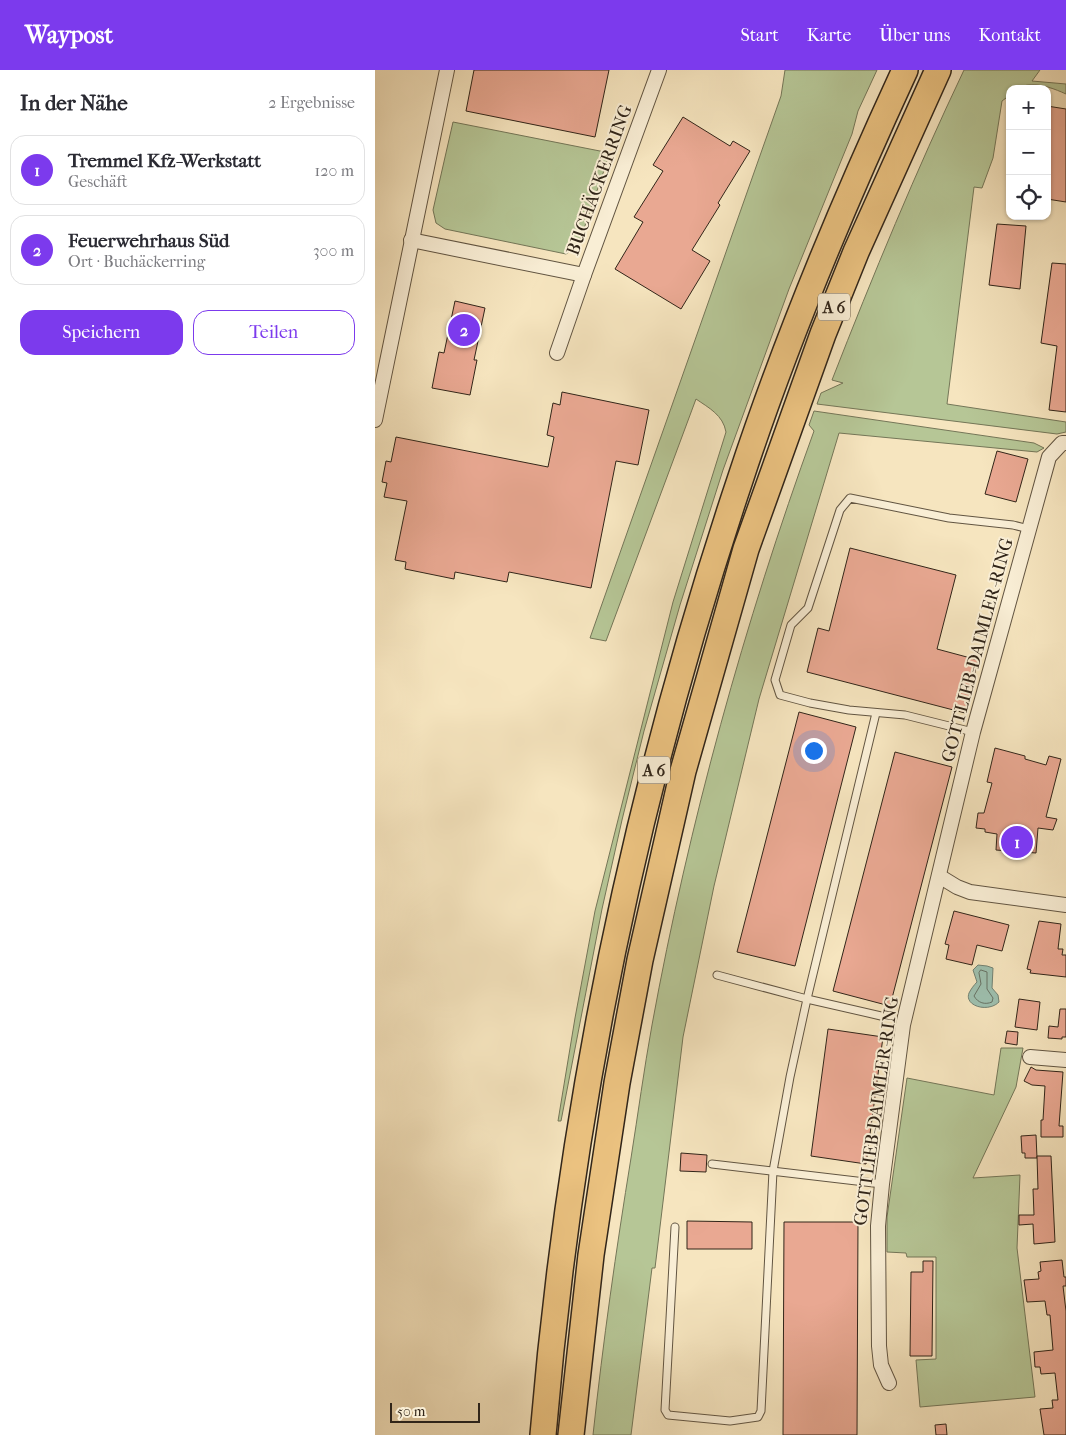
<!DOCTYPE html>
<html lang="de">
<meta charset="utf-8">
<style>
:root{--surface:#fff;--page:#f2f2f3;--text:#2b2b33;--muted:#7c7c81;--line:#e1e1e2;--accent:#7c3aed}
body{margin:0;font-family:"IM FELL French Canon",serif;background:var(--page);color:var(--text)}
.controls{position:absolute;right:15px;top:15px;display:grid;overflow:hidden;border-radius:10px;box-shadow:0 1px 4px #0004}
.controls button{width:45px;height:45px;display:grid;place-items:center;padding:0;border:0;border-bottom:1px solid var(--line);background:var(--surface);color:var(--text);font:25px sans-serif}
.scale{position:absolute;left:15px;bottom:12px;width:90px;box-sizing:border-box;padding-left:5px;border:2px solid #312519;border-top:0;font-size:14px;line-height:18px;white-space:nowrap;color:#312519;-webkit-text-stroke:4px #f9eed5;paint-order:stroke}
.you{position:absolute;left:438px;top:680px;width:18px;height:18px;margin:-12px;border:4px solid #fff;border-radius:50%;background:#1a73e8;box-shadow:0 0 0 8px #1a73e833}
.badge{display:grid;place-items:center;width:32px;height:32px;border-radius:50%;background:var(--accent);color:#fff;font-size:16px;font-weight:700}
.pin{position:absolute;translate:-50% -50%;border:2px solid #fff;box-shadow:0 1px 5px #0006}
.list{margin:0;padding:0;list-style:none}
h2{display:flex;justify-content:space-between;align-items:center;height:65px;margin:0;padding:0 20px;font-size:21px}
h2 small{font-size:16px;font-weight:400;color:var(--muted)}
.list li{display:grid;grid-template-columns:32px 1fr auto;gap:15px;align-items:center;box-sizing:border-box;height:70px;margin:0 10px 10px;padding:0 10px;border:1px solid var(--line);border-radius:15px}
.list b{display:block;font-size:19px;white-space:nowrap}
.list p{margin:0;font-size:16px;white-space:nowrap;color:var(--muted)}
.list em{font-size:16px;font-style:normal;color:var(--muted)}
.actions{display:flex;gap:10px;padding:15px 20px}
.actions a{flex:1;padding:11px 0;border:1px solid var(--accent);border-radius:15px;text-align:center;font-size:18px;color:var(--accent)}
.actions .main{background:var(--accent);color:#fff}
.icon{flex:none;width:28px;height:28px;fill:none;stroke:currentColor;stroke-width:2;stroke-linecap:round;stroke-linejoin:round}
.map{position:relative;flex:none;width:691px;height:1365px;overflow:hidden}
header{display:flex;align-items:center;gap:30px;box-sizing:border-box;height:70px;padding:0 25px;background:var(--accent);color:#fff}
header strong{font-size:24px}
nav{display:flex;gap:28px;margin-inline-start:auto;font-size:18px}
main{display:flex}
aside{flex:1;background:var(--surface)}
.map>svg:first-child{display:block}
.green{fill:#b6c696;stroke:#747658}
.water{fill:#9dbfae;stroke:#728172}
.lines{fill:none;stroke-linecap:round;stroke-linejoin:round}
.shore{stroke:#677264;stroke-width:1}
.building{fill:#e9a892;stroke:#312519}
.lane-casing{stroke:#625542;stroke-width:9}
.street-casing{stroke:#625542;stroke-width:16}
.highway-casing{stroke:#312519;stroke-width:28}
.lane{stroke:#f9eed5;stroke-width:7}
.street{stroke:#f9eed5;stroke-width:14}
.highway{stroke:#ebc280;stroke-width:25}
.labels{text-anchor:middle;stroke-width:4;stroke-linejoin:round;paint-order:stroke}
.shield{fill:#f9eed5;stroke:#6d6151;stroke-width:1}
.shield-label{font-size:16px;font-weight:bold;fill:#312519}
.street-label{font-size:18px;fill:#312519;stroke:#f9eed5}
</style>
<header>
<strong>Waypost</strong>
<nav><a>Start</a><a>Karte</a><a>Über uns</a><a>Kontakt</a></nav>
</header>
<main>
<aside>
<h2>In der Nähe<small>2 Ergebnisse</small></h2>
<ul class="list">
<li><span class="badge">1</span><div><b>Tremmel Kfz-Werkstatt</b><p>Geschäft</p></div><em>120 m</em></li>
<li><span class="badge">2</span><div><b>Feuerwehrhaus Süd</b><p>Ort · Buchäckerring</p></div><em>300 m</em></li>
</ul>
<div class="actions"><a class="main">Speichern</a><a>Teilen</a></div>
</aside>
<div class="map">
<svg width="691" height="1365" viewBox="0 0 691 1365">
<rect width="100%" height="100%" fill="#f6e5bf"/>
<filter id="stains"><feTurbulence type="fractalNoise" baseFrequency=".004" numOctaves="4"/><feColorMatrix values="0 0 0 0 .2 0 0 0 0 .09 0 0 0 0 .02 0 0 0 .5 -.17"/></filter>
<radialGradient id="worn" r=".72"><stop offset=".6" stop-color="#630" stop-opacity="0"/><stop offset="1" stop-color="#630" stop-opacity=".3"/></radialGradient>
<g class="green">
<path d="M410 0H502L483 41 477 64 466 91 414 219 348 400 305 535 269 661 247 750 227 839 186 1051H183L200 948 220 841 298 532 351 362C348 345 334 338 321 329L231 571 215 568 406 26Z"/>
<path d="M589 0H665L657 11 691 14V24C680 19 667 14 655 15 647 15 644 19 635 19V25L627 31 618 88 607 118 599 117 572 334 691 352V362L682 364 442 334 446 323 468 313 457 310C498 205 541 101 589 0Z"/>
<path d="M78 52 235 83 203 176 191 184 70 159 61 153 58 140Z"/>
<path d="M439 341 659 373 669 378 662 382 464 363 384 629 339 816 308 967 280 1198H277L256 1365H218C228 1272 241 1180 256 1088 263 1044 269 999 277 955 314 753 369 554 439 361L434 355Z"/>
<path d="M626 978H648L641 1017 598 1108 645 1105 642 1178 660 1327 545 1337 541 1290 561 1289V1187H532L531 1183 512 1182V1147L532 1008 619 1025Z"/>
</g>
<path class="water" d="M603 895 612 896 618 898 617 918 623 925 624 932C613 943 589 936 594 923 596 919 599 915 602 912L598 900Z"/>
<g class="lines">
<path class="shore" d="M606 900 612 902V919L618 928 617 932C610 935 603 933 599 926L606 914 604 903Z"/>
</g>
<g class="building">
<path d="M99 0H234L220 67 91 41Z"/>
<path d="M672 36 691 39V132L672 129Z"/>
<path d="M308 47 355 76 358 71 375 81 343 133 345 135 317 180 335 191 306 239 240 199 268 152 259 147 288 101 278 95Z"/>
<path d="M622 154 651 156 645 219 614 215Z"/>
<path d="M677 193 691 194V342L674 340 682 276 666 273Z"/>
<path d="M80 231 110 238 99 290H102L95 325 57 318 64 282 69 283Z"/>
<path d="M187 322 274 340 263 395 241 391 216 518 134 502 132 512 80 502 79 509 30 499 31 492 20 490 32 431 9 427 12 413 7 412 11 391 16 392 21 367 173 397 179 367 172 365 178 333 185 335Z"/>
<path d="M622 381 653 389 641 432 610 424Z"/>
<path d="M475 478 581 505 562 579 603 590 590 643 432 602 443 558 454 561Z"/>
<path d="M424 642 481 657 420 896 362 882Z"/>
<path d="M620 678 650 686V689L671 695 674 686 686 689 671 747 682 749 678 760 663 758 661 783 621 780 622 764 610 762V759L601 758 603 743H609L617 713 612 712Z"/>
<path d="M520 682 577 697 515 936 458 921Z"/>
<path d="M579 841 634 855 627 881 602 875 597 895 571 889 574 875 570 874Z"/>
<path d="M664 851 686 854 683 879H688L687 885H691V907L655 903 656 900 652 899Z"/>
<path d="M644 929 665 932 662 960 640 957Z"/>
<path d="M685 939H691V967H687V969L673 968 674 956 683 957Z"/>
<path d="M453 959 508 967 491 1094 436 1086Z"/>
<path d="M632 961 643 962 642 975 630 973Z"/>
<path d="M656 997 661 1000 688 1002 684 1056H688V1067H666V1050H668L670 1016 657 1015 649 1011Z"/>
<path d="M661 1065 662 1088H650V1083H647L646 1066Z"/>
<path d="M306 1083 332 1085 331 1102 305 1101Z"/>
<path d="M662 1086H676L680 1172 659 1174 658 1154 644 1155V1145H659L658 1119H663Z"/>
<path d="M312 1151 377 1152V1179H312Z"/>
<path d="M409 1152H483L482 1365H408Z"/>
<path d="M687 1190 689 1207H691V1216H688L691 1241V1365H669L665 1339 678 1338 677 1330H683L680 1303 666 1304 665 1297H660L659 1282 678 1280 675 1245H672L670 1231 652 1232 649 1210 664 1209 663 1202 666 1201 665 1192Z"/>
<path d="M548 1191H558L557 1286H535L536 1202H548Z"/>
<path d="M571 1354 572 1365H561L560 1355Z"/>
</g>
<g class="lines">
<defs>
<g id="lane">
<path d="M598 662 530 645 474 640 435 633 405 625 400 610 416 555 433 538 465 440 475 428 574 448 638 455 654 459"/>
<path d="M342 905 432 929 506 946"/>
<path d="M337 1094 507 1114"/>
<path d="M300 1157 290 1340 293 1345 355 1351 383 1347 386 1341 398 1101 415 1007 432 929 501 643"/>
</g>
<g id="street">
<path d="M36 170 209 205"/>
<path d="M182 283 209 205 284 0"/>
<path d="M0 350 72 0"/>
<path d="M564 806 582 817 595 822 691 835"/>
<path d="M655 987 691 990"/>
<path d="M514 1313 506 1295 504 1276 503 1156 507 1114 528 955 598 662 674 387 687 373H691"/>
</g>
<g id="highway">
<path d="M168 1365C195 1040 261 720 365 410 411 270 468 134 530 0"/>
<path d="M196 1365 216 1185 242 1013 265 890 308 701 371 479 448 264 481 182 563 0"/>
</g>
</defs>
<use href="#lane" class="lane-casing"/>
<use href="#street" class="street-casing"/>
<use href="#highway" class="highway-casing"/>
<use href="#lane" class="lane"/>
<use href="#street" class="street"/>
<use href="#highway" class="highway"/>
</g>
<g class="labels">
<g class="shield">
<rect x="443" y="223.5" width="32" height="27" rx="4"/>
<rect x="263" y="686.5" width="32" height="27" rx="4"/>
</g>
<g class="shield-label">
<text x="459" y="243">A 6</text>
<text x="279" y="706">A 6</text>
</g>
<g class="street-label">
<text transform="translate(224 110) rotate(-70)" y="6">BUCHÄCKERRING</text>
<text transform="translate(602 580) rotate(-75)" y="6">GOTTLIEB-DAIMLER-RING</text>
<text transform="translate(501 1041) rotate(-82)" y="6">GOTTLIEB-DAIMLER-RING</text>
</g>
</g>
<rect width="100%" height="100%" filter="url(#stains)"/>
<rect width="100%" height="100%" fill="url(#worn)"/>
</svg>
<div class="controls">
<button>+</button>
<button>−</button>
<button><svg class="icon" aria-label="locate" viewBox="0 0 24 24"><circle cx="12" cy="12" r="6"/><path d="M12 2v4M12 18v4M2 12h4M18 12h4"/></svg></button>
</div>
<div class="scale">50 m</div>
<div class="you"></div>
<div class="pin badge" style="left:642px;top:772px">1</div>
<div class="pin badge" style="left:89px;top:260px">2</div>
</div>
</main>
